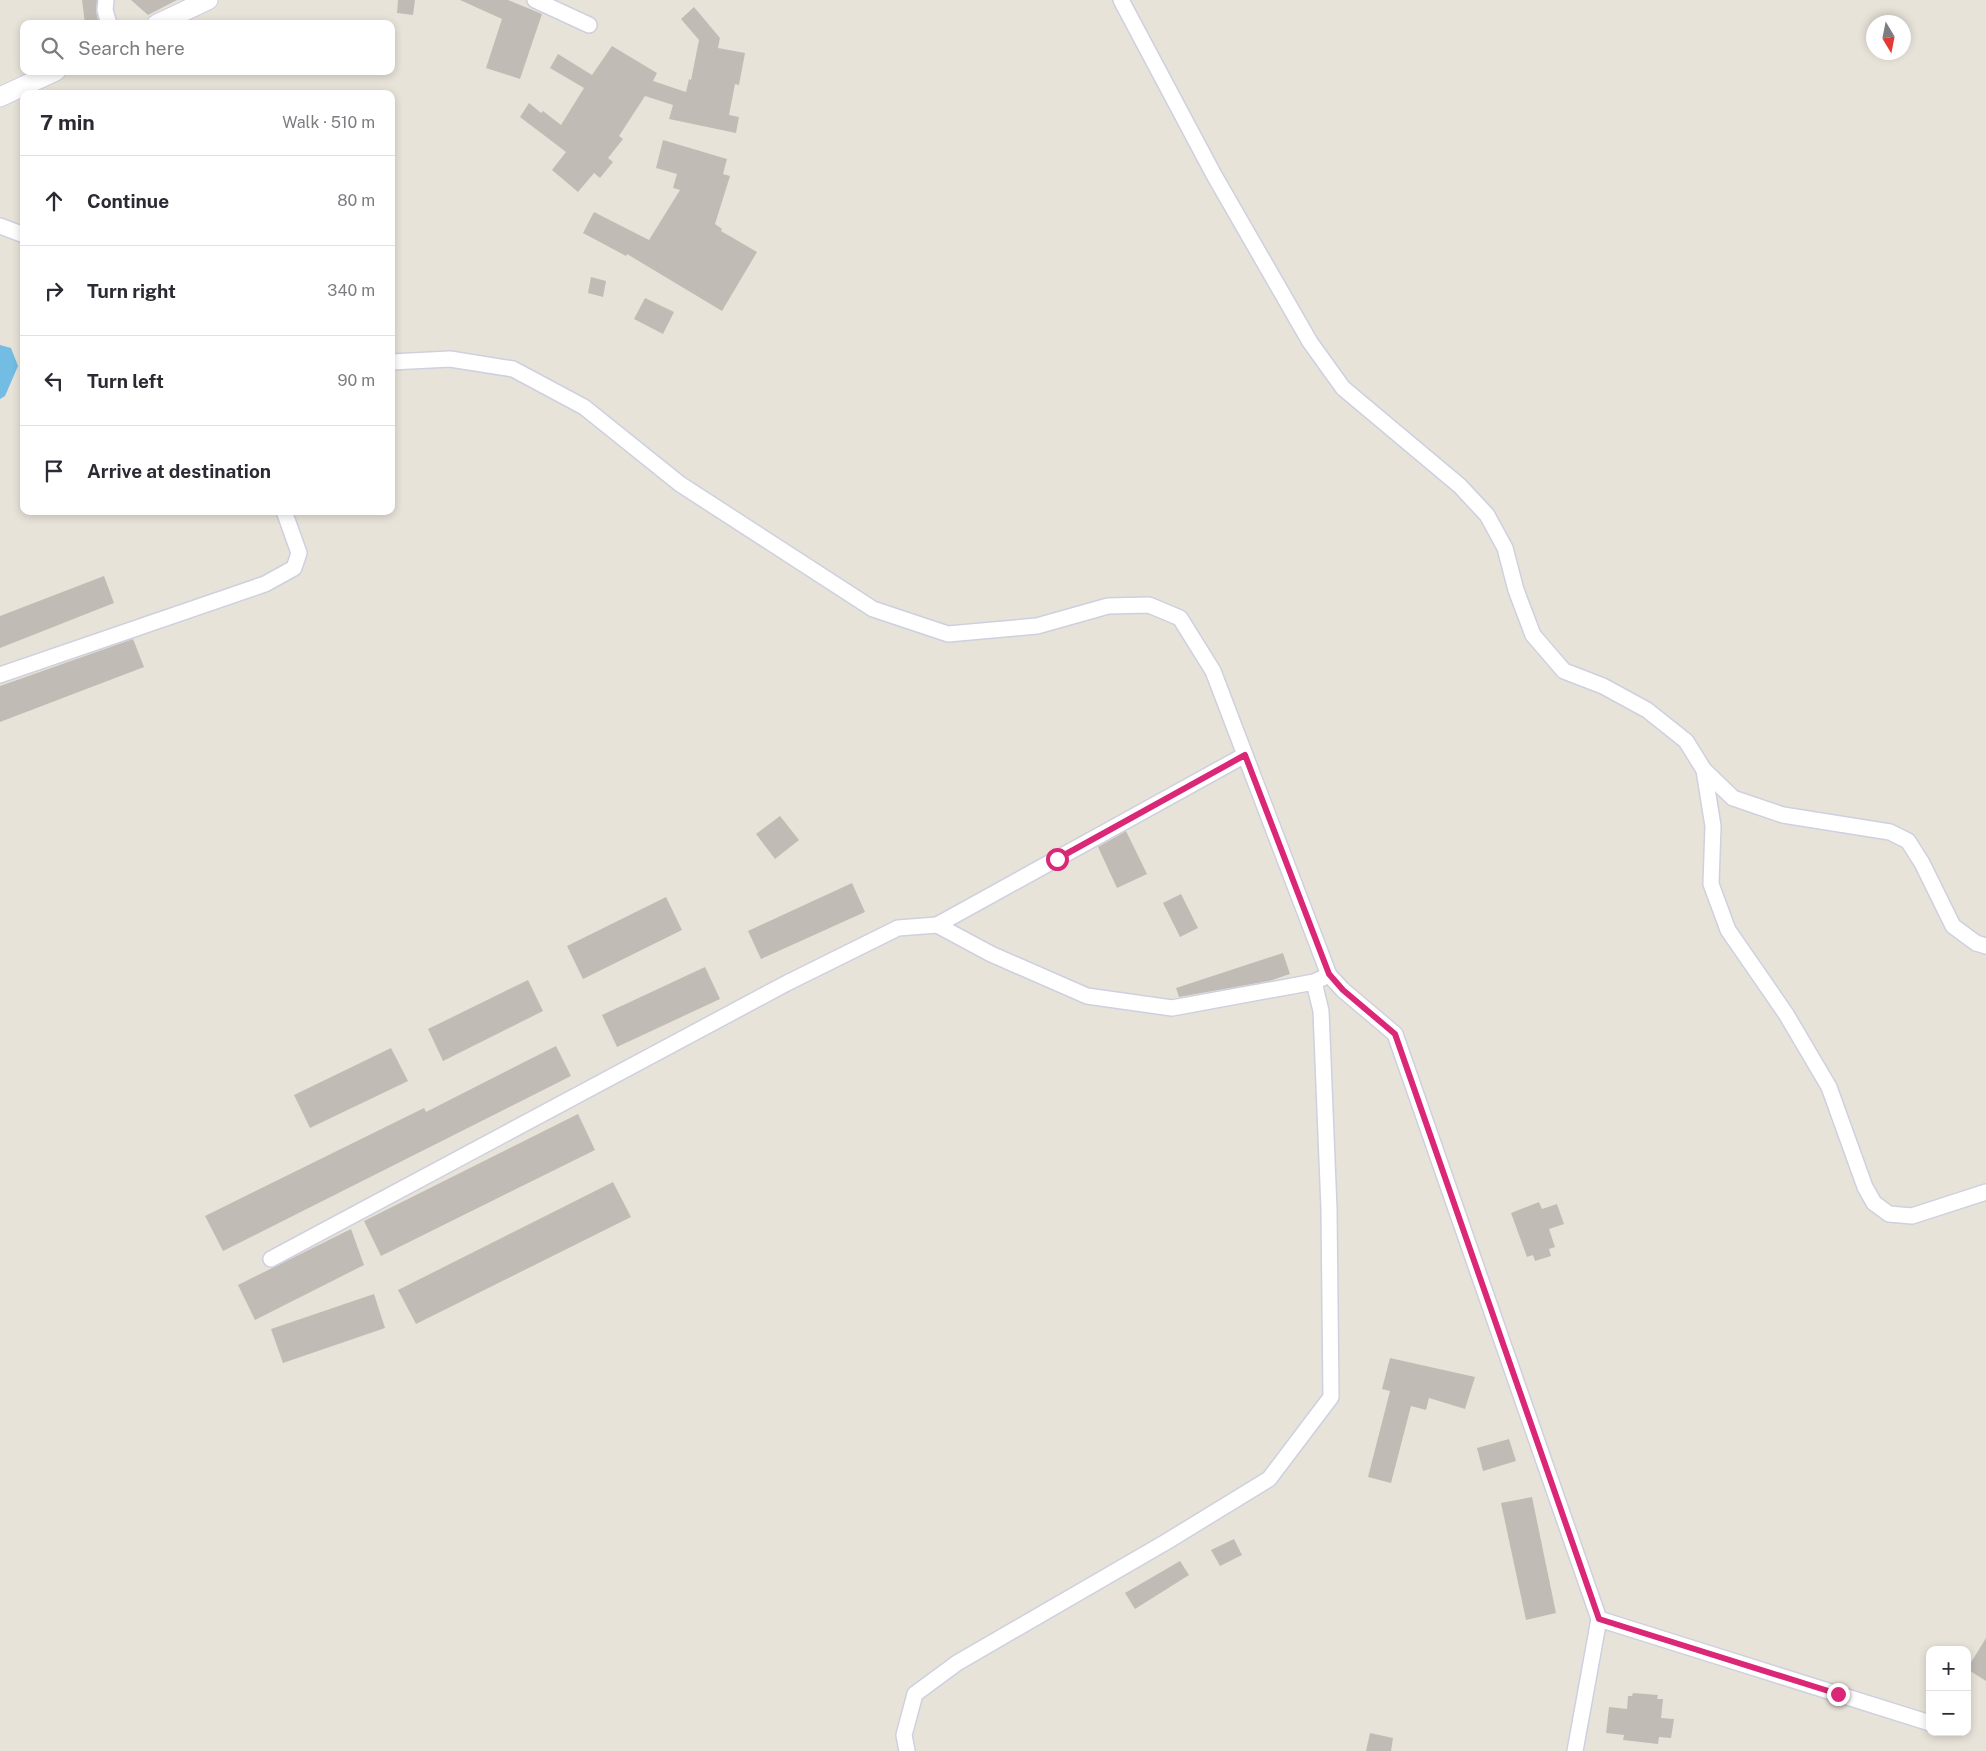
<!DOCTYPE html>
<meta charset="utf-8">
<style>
:root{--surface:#fff;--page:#f2f2f3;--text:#2b2b33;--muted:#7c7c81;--line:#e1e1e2}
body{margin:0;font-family:"Public Sans",sans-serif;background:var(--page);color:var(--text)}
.controls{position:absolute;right:15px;bottom:15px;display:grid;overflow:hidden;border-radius:10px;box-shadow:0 2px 8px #0003}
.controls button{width:45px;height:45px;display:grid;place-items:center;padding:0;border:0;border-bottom:1px solid var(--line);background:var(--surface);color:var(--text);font:25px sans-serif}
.compass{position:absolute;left:1866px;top:15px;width:45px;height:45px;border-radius:50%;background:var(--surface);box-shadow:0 2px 8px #0003;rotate:170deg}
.stop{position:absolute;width:15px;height:15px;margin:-11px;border:4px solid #db2777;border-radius:50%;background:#fff}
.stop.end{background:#db2777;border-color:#fff;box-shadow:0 1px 5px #0008}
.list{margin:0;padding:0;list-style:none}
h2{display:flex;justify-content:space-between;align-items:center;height:65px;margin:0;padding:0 20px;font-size:21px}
h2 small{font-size:16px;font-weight:400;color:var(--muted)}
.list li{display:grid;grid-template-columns:32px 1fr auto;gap:15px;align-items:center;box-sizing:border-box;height:90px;padding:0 20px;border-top:1px solid var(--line)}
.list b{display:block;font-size:19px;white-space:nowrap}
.list em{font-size:16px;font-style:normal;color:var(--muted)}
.icon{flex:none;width:28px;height:28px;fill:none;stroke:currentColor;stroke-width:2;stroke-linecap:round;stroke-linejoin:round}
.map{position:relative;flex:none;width:1986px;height:1751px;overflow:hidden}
.search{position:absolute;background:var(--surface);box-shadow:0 2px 8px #0003;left:20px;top:20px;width:375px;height:55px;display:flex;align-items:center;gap:12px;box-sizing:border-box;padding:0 18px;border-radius:10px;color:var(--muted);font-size:19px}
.panel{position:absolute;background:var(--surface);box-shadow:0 2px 8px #0003;left:20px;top:90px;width:375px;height:425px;border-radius:10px}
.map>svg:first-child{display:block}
.water{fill:#73bce3}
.building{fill:#c0bcb5}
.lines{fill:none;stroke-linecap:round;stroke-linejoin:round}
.minor-casing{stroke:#ced0df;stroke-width:18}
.tertiary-casing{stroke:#ced0df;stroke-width:21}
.minor{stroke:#fff;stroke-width:15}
.tertiary{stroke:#fff;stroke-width:19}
.route{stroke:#db2777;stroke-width:6}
</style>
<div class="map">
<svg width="1986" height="1751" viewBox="0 0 1986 1751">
<rect width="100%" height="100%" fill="#e8e3d9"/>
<path class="water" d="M0 345 11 348 18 366 5 396 0 399Z"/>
<g class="building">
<path d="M82 0H97L96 12 99 24H85Z"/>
<path d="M131 0H177L148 15Z"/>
<path d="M398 0H415L413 15 397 13Z"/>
<path d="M460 0H508L542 14 520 79 486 68 502 19Z"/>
<path d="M694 7 720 38 718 48 745 53 739 85 735 84 729 115 739 117 736 133 669 119 673 105 645 96 619 136 623 139 608 158 613 162 600 178 594 173 578 192 552 170 566 152 520 117 529 103 541 113 543 111 561 125 584 88 550 68 558 54 592 75 612 46 657 73 653 81 686 92 689 79 691 80 699 40 681 19Z"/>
<path d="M663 140 727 159 723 174 730 176 715 224 722 229 721 231 757 252 722 311 627 254 626 256 583 233 594 212 649 240 680 190 673 188 677 174 656 168Z"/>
<path d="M591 277 606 281 603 297 588 293Z"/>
<path d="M645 298 674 312 663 334 634 319Z"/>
<path d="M104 576 114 603 0 648V616Z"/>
<path d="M133 639 144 667 0 722V686Z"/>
<path d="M780 816 799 840 775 859 756 834Z"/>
<path d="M1126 831 1147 874 1117 888 1098 847Z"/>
<path d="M852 883 865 912 761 959 748 931Z"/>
<path d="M1181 894 1198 928 1180 937 1163 903Z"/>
<path d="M666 897 682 930 583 979 567 946Z"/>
<path d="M1283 953 1290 974 1269 981 1179 997 1176 988Z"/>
<path d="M705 967 720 999 617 1047 602 1015Z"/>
<path d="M528 980 543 1011 443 1061 428 1029Z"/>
<path d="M556 1046 571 1076 223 1251 205 1216 424 1108 426 1112Z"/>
<path d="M391 1048 408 1081 310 1128 294 1095Z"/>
<path d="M578 1114 595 1150 381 1256 364 1221Z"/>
<path d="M613 1182 631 1217 416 1324 398 1290Z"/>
<path d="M1539 1202 1542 1209 1557 1204 1564 1224 1549 1229 1555 1247 1549 1249 1551 1256 1535 1261 1533 1255 1527 1257 1511 1213Z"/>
<path d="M351 1229 364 1265 255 1320 238 1285Z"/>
<path d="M374 1294 385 1328 283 1363 271 1329Z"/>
<path d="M1390 1358 1475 1377 1465 1409 1429 1398 1426 1410 1411 1406 1391 1483 1368 1477 1390 1391 1382 1389Z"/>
<path d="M1509 1439 1516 1461 1483 1471 1477 1448Z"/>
<path d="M1532 1497 1556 1613 1526 1620 1501 1503Z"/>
<path d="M1234 1539 1242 1555 1220 1566 1211 1550Z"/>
<path d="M1180 1561 1189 1575 1135 1609 1125 1593Z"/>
<path d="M1986 1638V1681L1967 1669Z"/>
<path d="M1633 1693 1658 1695 1657 1699H1663L1661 1718 1674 1719 1671 1738 1659 1737 1658 1744 1623 1740 1624 1735 1606 1733 1609 1707 1627 1709 1628 1696H1632Z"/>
<path d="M1370 1733 1393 1738 1391 1751H1366Z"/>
</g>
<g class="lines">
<defs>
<g id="minor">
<path d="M106 0 105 10 109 24"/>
<path d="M535 0 589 25"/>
<path d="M1121 0 1214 175 1310 342 1343 388 1460 486 1487 515 1505 548 1516 590 1533 635 1564 671 1603 686 1647 710 1686 741 1704 770 1733 798 1783 815 1890 832 1908 841 1922 863 1953 926 1976 943 1986 946"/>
<path d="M0 226 24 235"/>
<path d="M391 362 450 359 513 369 584 407 680 484 873 609 948 634 1037 626 1108 606 1149 605 1180 618 1213 671 1329 975 1343 990 1395 1034 1599 1619 1930 1723"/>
<path d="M0 675 265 584 294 568 299 553 284 511"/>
<path d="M1704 770 1713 826 1711 884 1728 930 1786 1014 1829 1087 1865 1187 1874 1203 1889 1214 1912 1216 1986 1192"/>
<path d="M937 925 1245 755"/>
<path d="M271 1259 787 983 898 928 937 925 991 954 1087 996 1172 1008 1314 982 1329 975"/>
<path d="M907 1751 904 1735 915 1694 957 1663 1166 1542 1269 1479 1331 1397 1329 1209 1321 1011 1314 982"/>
<path d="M1575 1751 1599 1619"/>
</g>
<g id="tertiary">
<path d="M157 24 208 0"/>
<path d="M0 97 56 71"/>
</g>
</defs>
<use href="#minor" class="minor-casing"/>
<use href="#tertiary" class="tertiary-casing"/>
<use href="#minor" class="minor"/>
<use href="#tertiary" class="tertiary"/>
</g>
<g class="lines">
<path class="route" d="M1057 859 1245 755 1329 974 1343 990 1395 1034 1599 1619 1838 1694"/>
</g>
</svg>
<div class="controls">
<button>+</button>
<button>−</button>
</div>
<svg class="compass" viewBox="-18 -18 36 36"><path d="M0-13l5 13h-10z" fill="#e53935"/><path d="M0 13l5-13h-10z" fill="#7c7c81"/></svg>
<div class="stop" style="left:1057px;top:859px"></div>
<div class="stop end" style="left:1838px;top:1694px"></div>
<div class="search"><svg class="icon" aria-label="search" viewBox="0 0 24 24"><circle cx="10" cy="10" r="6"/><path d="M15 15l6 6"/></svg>Search here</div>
<section class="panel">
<h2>7 min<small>Walk · 510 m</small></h2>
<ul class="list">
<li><svg class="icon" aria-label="ahead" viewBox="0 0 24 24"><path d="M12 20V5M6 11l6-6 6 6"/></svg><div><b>Continue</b></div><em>80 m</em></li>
<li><svg class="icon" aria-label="right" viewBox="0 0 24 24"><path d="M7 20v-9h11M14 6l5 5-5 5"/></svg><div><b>Turn right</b></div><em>340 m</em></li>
<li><svg class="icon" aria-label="left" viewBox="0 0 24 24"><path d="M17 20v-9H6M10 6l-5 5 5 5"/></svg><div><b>Turn left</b></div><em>90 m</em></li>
<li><svg class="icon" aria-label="arrive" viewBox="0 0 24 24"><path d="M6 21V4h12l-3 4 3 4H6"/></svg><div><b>Arrive at destination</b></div></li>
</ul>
</section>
</div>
